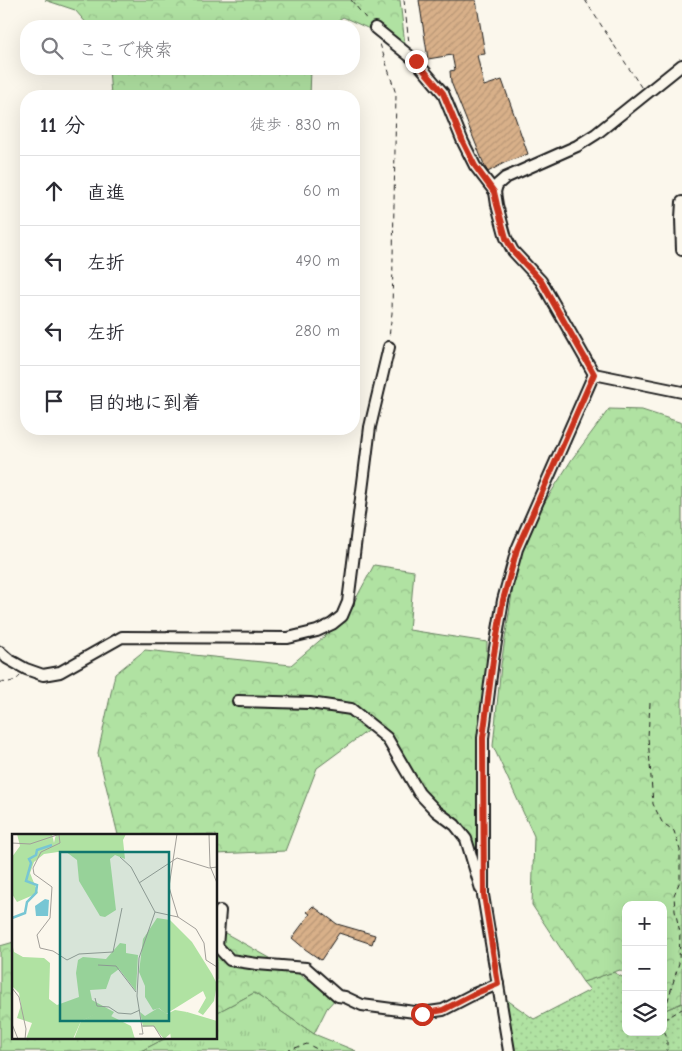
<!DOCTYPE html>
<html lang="ja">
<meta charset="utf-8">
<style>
:root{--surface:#fff;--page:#f2f2f3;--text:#2b2b33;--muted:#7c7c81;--line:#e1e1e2}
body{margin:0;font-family:"Comic Neue","Klee One",sans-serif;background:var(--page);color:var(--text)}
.controls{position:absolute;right:15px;bottom:15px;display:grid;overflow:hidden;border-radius:10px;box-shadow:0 5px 20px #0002}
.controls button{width:45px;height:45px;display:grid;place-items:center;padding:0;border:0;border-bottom:1px solid var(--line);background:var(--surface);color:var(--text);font:25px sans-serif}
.stop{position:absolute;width:15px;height:15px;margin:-11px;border:4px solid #c8321e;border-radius:50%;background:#fff}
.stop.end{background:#c8321e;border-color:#fff;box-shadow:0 1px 5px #0008}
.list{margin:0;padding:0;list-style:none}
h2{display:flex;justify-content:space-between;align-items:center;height:65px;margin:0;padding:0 20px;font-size:21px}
h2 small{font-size:16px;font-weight:400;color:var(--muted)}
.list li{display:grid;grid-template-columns:32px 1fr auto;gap:15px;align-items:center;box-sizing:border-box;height:70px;padding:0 20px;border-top:1px solid var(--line)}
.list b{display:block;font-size:19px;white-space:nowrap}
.list em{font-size:16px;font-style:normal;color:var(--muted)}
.icon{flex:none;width:28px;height:28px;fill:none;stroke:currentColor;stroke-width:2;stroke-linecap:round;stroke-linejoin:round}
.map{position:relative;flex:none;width:682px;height:1051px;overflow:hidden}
.search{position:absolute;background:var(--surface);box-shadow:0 5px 20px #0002;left:20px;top:20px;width:340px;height:55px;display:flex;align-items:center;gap:12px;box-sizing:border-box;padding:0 18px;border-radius:20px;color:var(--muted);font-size:19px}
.panel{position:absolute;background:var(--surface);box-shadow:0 5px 20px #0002;left:20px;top:90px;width:340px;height:345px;border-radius:20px}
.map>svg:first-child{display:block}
.grass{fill:url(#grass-dots);stroke:#667f5f}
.forest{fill:url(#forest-crowns);stroke:#667f5f}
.park{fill:url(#park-tufts);stroke:#667f5f}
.building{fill:url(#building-hatch);stroke:#1c1c1c}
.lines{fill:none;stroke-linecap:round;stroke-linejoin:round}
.minor-casing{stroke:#1c1c1c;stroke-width:14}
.path{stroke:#1c1c1c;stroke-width:1;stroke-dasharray:5 4;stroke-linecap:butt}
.minor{stroke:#fbf7ec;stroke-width:10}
.route{stroke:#c8321e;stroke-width:6}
.inset-river{fill:none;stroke:#77c6d4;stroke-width:2.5}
.inset-road{fill:none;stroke:#a29f99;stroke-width:1}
.view{fill:#0f766e;fill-opacity:0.15;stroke:#0f766e;stroke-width:2.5}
.inset-edge{fill:none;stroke:#1c1c1c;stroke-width:2.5}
</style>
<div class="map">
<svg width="682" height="1051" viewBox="0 0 682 1051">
<defs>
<pattern id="grass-dots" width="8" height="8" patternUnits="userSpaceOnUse" patternTransform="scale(1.25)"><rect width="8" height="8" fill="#b0e2a2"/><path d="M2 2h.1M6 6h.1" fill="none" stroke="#97c18b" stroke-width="1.8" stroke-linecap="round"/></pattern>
<pattern id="forest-crowns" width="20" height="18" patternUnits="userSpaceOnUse" patternTransform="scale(1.25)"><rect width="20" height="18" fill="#b0e2a2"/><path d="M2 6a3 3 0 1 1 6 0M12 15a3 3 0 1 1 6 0" fill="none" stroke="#97c18b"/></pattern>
<pattern id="park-tufts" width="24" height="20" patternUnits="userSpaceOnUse" patternTransform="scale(1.25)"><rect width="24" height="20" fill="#b0e2a2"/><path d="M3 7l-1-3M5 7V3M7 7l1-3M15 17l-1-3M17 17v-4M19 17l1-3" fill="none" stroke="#97c18b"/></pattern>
<pattern id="building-hatch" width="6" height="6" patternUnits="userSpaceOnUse" patternTransform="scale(1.25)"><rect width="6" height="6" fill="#d8b089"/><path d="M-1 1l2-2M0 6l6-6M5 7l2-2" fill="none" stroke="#b99776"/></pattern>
</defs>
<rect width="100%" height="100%" fill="#fbf7ec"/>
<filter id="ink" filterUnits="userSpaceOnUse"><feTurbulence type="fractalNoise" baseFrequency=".02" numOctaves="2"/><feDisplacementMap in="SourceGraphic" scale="10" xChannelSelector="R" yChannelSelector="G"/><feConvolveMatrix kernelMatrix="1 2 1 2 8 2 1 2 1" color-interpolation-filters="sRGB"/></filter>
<g filter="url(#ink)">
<path class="grass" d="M613 972 626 979V1032H663V1005L665 1010 682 1003V1051H513L500 995 534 1019 590 990 583 982Z"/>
<g class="forest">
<path d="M45 0H400L405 45 343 17 330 26H89L75 10Z"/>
<path d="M109 69H311L310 96H111Z"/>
<path d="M609 409 642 410 682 423V1003L665 1010 663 1005V905H626V974L620 970 583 982 532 905 534 836 493 746 501 665 520 542 572 459Z"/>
<path d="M374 565 414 571 409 630 487 642 483 829 476 866 463 828 427 798 370 729 317 768 285 851 216 854V835H118L98 753 115 674 145 650 291 665 345 619Z"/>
<path d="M216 928 338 996 327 1008 314 1034 254 993 216 1013Z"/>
<path d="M14 942V1037H168L141 1051H0V946Z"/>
</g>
<path class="park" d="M254 993 314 1034 356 1051H141L168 1037H216V1013Z"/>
<g class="building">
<path d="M419 0H476L485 54 477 55 484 86 502 80 528 154 504 163 488 172 485 167 451 82 450 71 455 70 452 55 428 59Z"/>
<path d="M313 906 337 924 375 935 372 944 339 933 321 960 305 949 292 938 310 914 307 912Z"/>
</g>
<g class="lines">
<defs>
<g id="minor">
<path d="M375 28 416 61 443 93 463 142 475 166 495 192 497 205 506 238 513 251 541 281 594 374 682 392"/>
<path d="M495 192 497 185 505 178 577 146 596 134 682 65"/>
<path d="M682 202 681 218 682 250"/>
<path d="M0 652 8 659 26 669 43 675 60 672 122 637 288 638 317 631 332 624 342 616 348 602 370 427 389 347"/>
<path d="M238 701 310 703 351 709 387 738 419 793 436 811 455 825 466 839 481 889"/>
<path d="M220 911 217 946 230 960 257 964 306 968 338 996 345 997 362 1005 422 1013 443 1010 474 994 498 984"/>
<path d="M509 1051 483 895V738L493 660 503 600 517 549 594 374"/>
</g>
</defs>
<use href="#minor" class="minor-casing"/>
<g class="path">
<path d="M351 0 368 21"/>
<path d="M404 0 409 43"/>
<path d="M585 0 641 87"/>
<path d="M380 44 396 94 392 313 389 337"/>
<path d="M0 682C7 683 15 682 20 676"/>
<path d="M650 703 648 737 653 804 662 822 674 831 680 850V881L674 895 675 911 680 932 679 963 665 1010 664 1029 667 1039V1051"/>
<path d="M664 1020 682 1009"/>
<path d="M286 1051 307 1044 321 1051"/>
</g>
<use href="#minor" class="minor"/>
</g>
</g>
<g class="lines" filter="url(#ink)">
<path class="route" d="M416 61 443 93 463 142 475 166 494 192 497 205 506 238 513 251 541 281 594 374 517 549 503 600 493 660 483 738 484 895 498 984 474 994 443 1010 422 1014"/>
</g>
<g transform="translate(12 834)">
<rect width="205" height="205" fill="#fbf7ec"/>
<path d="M146 174 155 180 163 176 175 178 164 195 152 205 141 192 131 193 128 178 133 182Z" fill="#b0e2a2"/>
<path d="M5 0H40L42 9 44 0H114L111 6 113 25 103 21 98 25 104 76 93 83 88 82 67 47 65 26 53 17 32 20 22 28 18 39 26 59 5 68 0 60V23L8 12ZM145 84 158 86 180 108 200 140 205 150 202 167 191 181 186 178 194 164 191 157 154 180 147 174 141 176 133 163V152L127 138 131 105ZM0 109 2 118 11 123 32 124 38 129 37 165 45 171 67 163 64 139 66 126 71 123 94 125 108 109 114 110V119L126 121 124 157 107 135 99 141 94 155 78 156 80 166 102 178 98 184 89 178 69 187 61 205H14L20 189 5 184 9 171 7 159 0 152ZM175 178 205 187V205H159L158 198Z" fill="#b0e2a2"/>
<path d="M89 177 119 192 123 205H62L69 187Z" fill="#b0e2a2"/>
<path d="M33 65 37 66 36 82H24L23 72Z" fill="#77c6d4"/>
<path class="inset-river" d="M0 84 13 79 15 68 24 59 25 51 14 47 19 29 17 25 24 21 25 16 40 11"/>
<path class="inset-road" d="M165 0 157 53 166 83M197 0 198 32 205 49M47 1 48 9 29 18 21 34 22 40 40 53 38 84 25 101 28 114 41 117 55 126 67 120 101 118 110 74M0 9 18 10 48 0M108 23 119 33 143 78 166 83 184 95 192 109 194 126 205 133M127 49 165 24 197 34 205 33M86 131 104 132 124 158M0 154 7 163 14 195 13 205M83 164 85 172 97 173 106 179 119 180 128 176M0 190 6 205M130 192H142L150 205M127 200H131L125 162 127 124 143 78"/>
<path class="view" d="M48 18H157V187H48Z"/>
<rect width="205" height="205" class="inset-edge"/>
</g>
</svg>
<div class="controls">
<button>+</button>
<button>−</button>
<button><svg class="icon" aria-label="layers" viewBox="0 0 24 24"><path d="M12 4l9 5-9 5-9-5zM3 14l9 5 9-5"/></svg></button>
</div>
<div class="stop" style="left:422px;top:1014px"></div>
<div class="stop end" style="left:416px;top:61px"></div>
<div class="search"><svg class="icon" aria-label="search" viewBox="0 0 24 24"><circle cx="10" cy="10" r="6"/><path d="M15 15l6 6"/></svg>ここで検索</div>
<section class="panel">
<h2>11 分<small>徒歩 · 830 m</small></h2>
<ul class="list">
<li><svg class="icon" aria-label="ahead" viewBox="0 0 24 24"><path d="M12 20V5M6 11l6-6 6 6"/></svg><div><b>直進</b></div><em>60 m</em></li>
<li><svg class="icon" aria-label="left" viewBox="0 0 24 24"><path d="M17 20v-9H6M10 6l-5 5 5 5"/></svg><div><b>左折</b></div><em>490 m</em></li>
<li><svg class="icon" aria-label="left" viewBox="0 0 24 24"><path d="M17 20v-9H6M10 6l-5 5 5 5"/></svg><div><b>左折</b></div><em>280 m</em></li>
<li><svg class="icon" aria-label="arrive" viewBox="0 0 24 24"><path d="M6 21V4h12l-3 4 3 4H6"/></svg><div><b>目的地に到着</b></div></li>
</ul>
</section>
</div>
